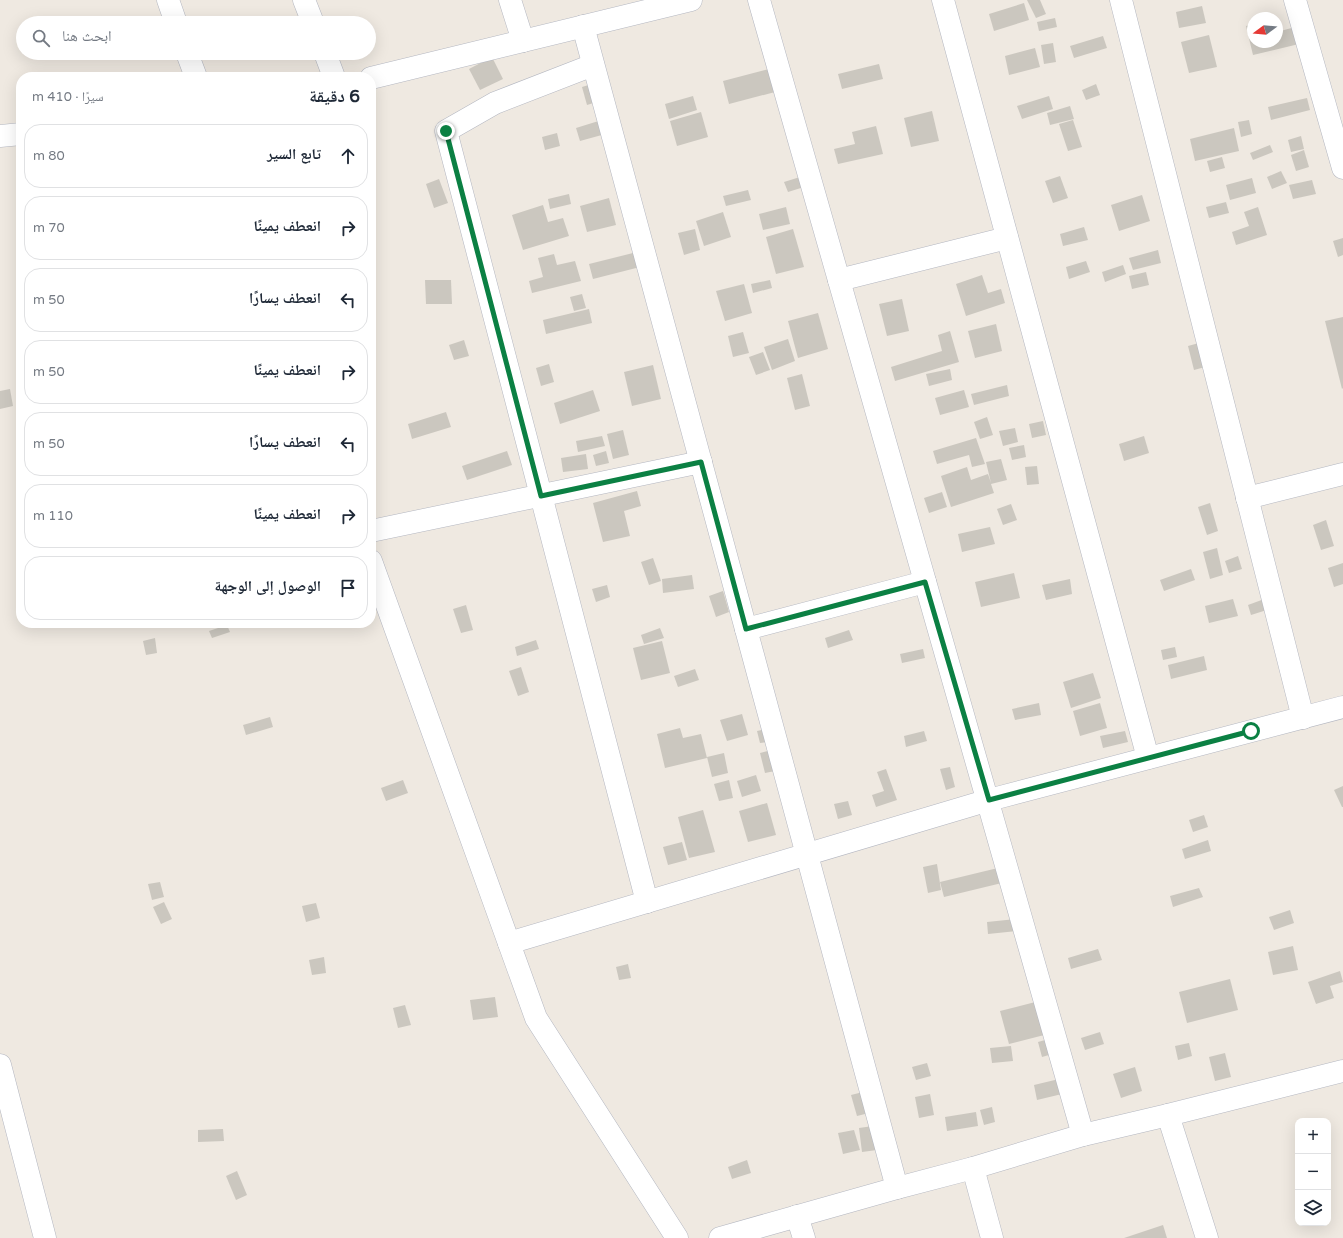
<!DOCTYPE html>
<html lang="ar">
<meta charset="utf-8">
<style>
:root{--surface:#fff;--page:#f6f6f7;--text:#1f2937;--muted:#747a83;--line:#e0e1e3}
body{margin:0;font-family:"Varela Round","Noto Naskh Arabic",sans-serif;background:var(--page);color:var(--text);direction:rtl}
.controls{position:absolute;right:12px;bottom:12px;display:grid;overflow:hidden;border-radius:8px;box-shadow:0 4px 16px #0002}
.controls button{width:36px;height:36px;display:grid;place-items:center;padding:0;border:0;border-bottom:1px solid var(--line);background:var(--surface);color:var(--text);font:20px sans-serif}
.compass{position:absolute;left:1247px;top:12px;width:36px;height:36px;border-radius:50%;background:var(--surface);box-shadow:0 4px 16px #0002;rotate:254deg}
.stop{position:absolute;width:12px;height:12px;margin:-9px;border:3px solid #0b8043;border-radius:50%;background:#fff}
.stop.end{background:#0b8043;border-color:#fff;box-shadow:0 1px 4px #0008}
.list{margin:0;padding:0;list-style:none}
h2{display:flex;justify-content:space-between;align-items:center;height:52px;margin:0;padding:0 16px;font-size:17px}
h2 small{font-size:13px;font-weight:400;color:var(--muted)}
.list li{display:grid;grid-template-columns:26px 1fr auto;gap:12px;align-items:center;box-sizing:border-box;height:64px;margin:0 8px 8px;padding:0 8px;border:1px solid var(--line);border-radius:16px}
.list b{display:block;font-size:15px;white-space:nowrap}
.list em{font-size:13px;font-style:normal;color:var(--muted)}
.icon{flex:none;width:22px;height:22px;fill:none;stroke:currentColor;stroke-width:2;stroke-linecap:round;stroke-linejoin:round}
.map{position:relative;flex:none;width:1343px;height:1238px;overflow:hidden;direction:ltr}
.search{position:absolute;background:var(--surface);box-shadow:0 4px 16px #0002;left:16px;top:16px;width:360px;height:44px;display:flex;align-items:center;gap:10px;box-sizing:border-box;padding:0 14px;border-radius:22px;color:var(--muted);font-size:15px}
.panel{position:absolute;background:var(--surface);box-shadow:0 4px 16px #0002;left:16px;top:72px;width:360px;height:556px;border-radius:16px;direction:rtl}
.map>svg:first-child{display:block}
.building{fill:#cbc7bf}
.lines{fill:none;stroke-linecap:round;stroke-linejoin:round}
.minor-casing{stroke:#b4b7c1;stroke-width:23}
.tertiary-casing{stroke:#b4b7c1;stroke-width:23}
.minor{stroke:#fff;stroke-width:22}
.tertiary{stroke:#fff;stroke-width:22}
.route{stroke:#0b8043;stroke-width:5}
</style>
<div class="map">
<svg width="1343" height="1238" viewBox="0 0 1343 1238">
<rect width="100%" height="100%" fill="#efe9e1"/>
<g class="building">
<path d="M1027 0H1040L1046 14 1036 18Z"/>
<path d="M1024 3 1029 20 994 31 989 14Z"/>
<path d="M1202 6 1206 23 1179 28 1176 12Z"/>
<path d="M1055 18 1057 27 1039 31 1037 22Z"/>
<path d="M1253 24V42H1277V32L1295 27 1299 44 1253 55 1246 26Z"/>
<path d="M1209 35 1217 67 1189 73 1181 42Z"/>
<path d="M1103 36 1107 48 1074 58 1070 46Z"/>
<path d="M1053 43 1056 62 1044 64 1041 45Z"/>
<path d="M1035 48 1040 67 1009 75 1005 56Z"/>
<path d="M492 57 503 79 480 90 469 69Z"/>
<path d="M879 64 883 79 842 89 838 74Z"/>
<path d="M769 69 775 92 729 104 723 81Z"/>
<path d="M595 83 600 101 587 105 582 87Z"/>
<path d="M1096 84 1100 95 1086 100 1082 90Z"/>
<path d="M693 96 697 110 669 119 665 104Z"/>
<path d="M1049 96 1053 109 1022 119 1017 106Z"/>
<path d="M1307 98 1310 110 1271 120 1268 107Z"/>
<path d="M1070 106 1074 119 1050 125 1047 113Z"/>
<path d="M932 111 939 141 911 147 904 118Z"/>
<path d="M701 112 708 137 677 146 670 121Z"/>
<path d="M605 119 609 133 580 141 576 128Z"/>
<path d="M1073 120 1082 147 1068 151 1059 124Z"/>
<path d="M1249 120 1252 134 1241 137 1238 122Z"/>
<path d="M876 126 883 154 838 164 834 149 855 144 852 132Z"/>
<path d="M1234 128 1239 151 1195 161 1190 139Z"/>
<path d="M557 133 560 146 545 150 542 137Z"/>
<path d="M1301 136 1304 149 1291 152 1288 140Z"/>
<path d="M1270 145 1273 152 1253 160 1250 153Z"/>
<path d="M1304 150 1309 167 1296 171 1291 155Z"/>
<path d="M1222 157 1225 168 1210 172 1207 161Z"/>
<path d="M1281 171 1287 183 1272 189 1267 177Z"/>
<path d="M1060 176 1068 198 1053 203 1045 181Z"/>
<path d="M800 177 804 187 788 192 784 182Z"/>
<path d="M1252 178 1256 193 1230 200 1226 185Z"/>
<path d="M439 179 448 203 434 208 426 184Z"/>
<path d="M1312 180 1316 194 1293 199 1289 185Z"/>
<path d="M748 190 751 200 726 206 723 196Z"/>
<path d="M569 194 571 204 550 209 548 199Z"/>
<path d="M1142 195 1150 221 1119 231 1111 205Z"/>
<path d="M609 198 616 225 587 232 580 206Z"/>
<path d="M1226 202 1229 213 1209 218 1206 207Z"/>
<path d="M543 205 548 222 563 218 569 236 523 250 512 215Z"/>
<path d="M786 207 790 224 763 230 759 214Z"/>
<path d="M1258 207 1267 235 1236 245 1232 232 1249 226 1244 212Z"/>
<path d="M723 212 731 237 704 246 696 221Z"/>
<path d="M1084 227 1088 240 1063 246 1060 234Z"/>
<path d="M695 229 700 250 684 255 678 233Z"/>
<path d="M793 229 804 267 776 274 766 237Z"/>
<path d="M1343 238V255L1338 257 1333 241Z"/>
<path d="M1158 250 1161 263 1133 270 1129 258Z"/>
<path d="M637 252 640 267 593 279 589 264Z"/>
<path d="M554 254 557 265 575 261 581 281 532 293 529 281 543 277 538 258Z"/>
<path d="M1086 261 1090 272 1069 279 1066 267Z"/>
<path d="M1123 265 1126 274 1105 282 1102 272Z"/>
<path d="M1146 272 1149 285 1132 289 1129 276Z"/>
<path d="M982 275 988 293 1001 289 1005 303 966 316 956 284Z"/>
<path d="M425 280H451L452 304H426Z"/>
<path d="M770 280 772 288 753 293 751 284Z"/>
<path d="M744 284 752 313 725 321 716 291Z"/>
<path d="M582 294 586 308 574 311 570 297Z"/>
<path d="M902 299 909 331 887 336 879 304Z"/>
<path d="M589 309 592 323 546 334 543 320Z"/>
<path d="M818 313 828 349 798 358 788 321Z"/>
<path d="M1343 317V388L1342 389 1325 321Z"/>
<path d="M996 324 1002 351 975 358 968 331Z"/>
<path d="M950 331 959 362 895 381 891 367 942 351 938 335Z"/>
<path d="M743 332 749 353 733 357 728 336Z"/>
<path d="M788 339 795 361 772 370 764 347Z"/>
<path d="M464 340 469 356 454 360 449 345Z"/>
<path d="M1199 343 1205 367 1194 370 1188 346Z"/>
<path d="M763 352 770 370 756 375 749 357Z"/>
<path d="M549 364 554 382 541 386 536 368Z"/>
<path d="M653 365 661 399 632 406 624 372Z"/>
<path d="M950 369 952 380 929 386 926 374Z"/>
<path d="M802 374 810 406 795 410 787 378Z"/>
<path d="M1007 385 1009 396 974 405 971 394Z"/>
<path d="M10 389 13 406 0 409V391Z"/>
<path d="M593 390 600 411 560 424 554 403Z"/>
<path d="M964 390 969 407 940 415 935 398Z"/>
<path d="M446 412 451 427 412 439 408 424Z"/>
<path d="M987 417 993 435 980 439 974 422Z"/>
<path d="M1043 421 1046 435 1032 438 1029 424Z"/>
<path d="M1015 428 1018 442 1003 446 999 431Z"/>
<path d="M623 430 629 455 613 459 607 434Z"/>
<path d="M602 436 605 446 578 452 576 441Z"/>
<path d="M1144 436 1149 453 1124 461 1119 444Z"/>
<path d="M976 438 985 464 972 467 969 455 937 464 933 451Z"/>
<path d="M1024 445 1026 457 1012 460 1009 448Z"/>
<path d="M507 451 512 465 467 480 462 466Z"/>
<path d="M606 451 609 463 596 466 593 455Z"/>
<path d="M586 454 588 469 563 472 561 458Z"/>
<path d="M1001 459 1007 480 991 484 994 493 951 507 941 476 967 467 971 480 988 474 991 483 986 462Z"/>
<path d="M1037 466 1039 484 1027 485 1025 467Z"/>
<path d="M637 491 641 506 624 511 630 536 603 542 593 503Z"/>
<path d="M942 492 947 507 929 513 924 498Z"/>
<path d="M1210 503 1218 531 1207 535 1198 507Z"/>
<path d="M1011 504 1017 520 1003 525 997 509Z"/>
<path d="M1326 520 1334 546 1321 550 1313 525Z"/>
<path d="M990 527 995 544 962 552 958 534Z"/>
<path d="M1217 548 1223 575 1210 579 1203 552Z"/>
<path d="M1238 556 1242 569 1229 573 1225 561Z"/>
<path d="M653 558 661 581 649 585 641 562Z"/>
<path d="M1343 563V584L1334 587 1328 568Z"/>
<path d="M1191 569 1195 580 1164 591 1160 580Z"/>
<path d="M1014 573 1020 598 981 607 975 582Z"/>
<path d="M692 575 694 589 663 593 662 579Z"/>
<path d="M1070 579 1072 594 1046 600 1042 585Z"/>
<path d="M607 585 610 597 596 602 592 589Z"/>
<path d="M723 591 729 612 716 617 709 596Z"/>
<path d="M1267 598 1270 609 1251 615 1248 605Z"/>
<path d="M1233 599 1238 616 1209 623 1205 606Z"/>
<path d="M466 605 473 630 461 633 453 609Z"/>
<path d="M227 625 230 632 212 638 209 631Z"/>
<path d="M660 628 664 638 644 644 641 635Z"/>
<path d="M849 630 853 640 828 648 825 638Z"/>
<path d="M155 638 157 653 146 655 143 641Z"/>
<path d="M536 640 539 649 517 656 515 647Z"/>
<path d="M662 641 670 673 641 680 633 648Z"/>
<path d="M1175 647 1177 657 1163 660 1161 650Z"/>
<path d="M923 649 925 658 902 663 900 654Z"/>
<path d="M1204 656 1207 670 1171 679 1168 665Z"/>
<path d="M521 667 529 692 518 696 509 671Z"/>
<path d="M695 669 699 680 678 687 674 676Z"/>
<path d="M1093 673 1101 698 1071 708 1063 682Z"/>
<path d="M1039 703 1041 715 1015 720 1012 709Z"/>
<path d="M1100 703 1107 728 1080 736 1073 711Z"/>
<path d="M742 714 748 735 727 741 720 720Z"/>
<path d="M270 717 273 727 246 735 243 725Z"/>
<path d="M680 728 683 738 701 734 707 758 665 768 657 734Z"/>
<path d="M770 728 773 741 760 743 757 731Z"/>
<path d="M924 731 927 741 906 747 904 736Z"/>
<path d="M1125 731 1128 742 1103 748 1100 736Z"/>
<path d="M775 749 780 770 765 773 760 753Z"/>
<path d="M724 753 728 773 712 777 707 757Z"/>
<path d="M950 767 955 787 946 790 940 769Z"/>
<path d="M886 769 897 800 876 807 872 795 884 791 877 772Z"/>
<path d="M756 775 761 791 742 797 737 781Z"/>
<path d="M403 780 408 793 386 801 381 788Z"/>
<path d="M729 780 733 798 719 801 714 784Z"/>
<path d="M1343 786V807H1342L1334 790Z"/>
<path d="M848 801 852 815 838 819 834 804Z"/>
<path d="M767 803 776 835 748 842 739 811Z"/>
<path d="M703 810 715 852 689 858 678 817Z"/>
<path d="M1204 815 1208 827 1193 832 1189 820Z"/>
<path d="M1208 840 1211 851 1185 859 1182 849Z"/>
<path d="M682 842 687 860 668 865 663 847Z"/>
<path d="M937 864 941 890 928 893 923 867Z"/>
<path d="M1002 867 1006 882 944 897 940 882Z"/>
<path d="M160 882 164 897 152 900 148 884Z"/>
<path d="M1199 888 1203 897 1173 907 1170 896Z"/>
<path d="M164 902 172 919 161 924 153 907Z"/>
<path d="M316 903 320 918 306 922 302 906Z"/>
<path d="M1290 910 1294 923 1274 930 1269 917Z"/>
<path d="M1016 919 1017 931 988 934 987 922Z"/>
<path d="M1293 946 1298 970 1273 975 1268 952Z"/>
<path d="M1098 949 1102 960 1071 969 1068 958Z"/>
<path d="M324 957 326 973 312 975 309 960Z"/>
<path d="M628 964 631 978 619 980 616 967Z"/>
<path d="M1340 971 1343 982 1330 986 1334 998 1316 1004 1308 982Z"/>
<path d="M1230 979 1238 1010 1187 1023 1179 992Z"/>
<path d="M495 997 498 1017 473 1020 470 1000Z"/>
<path d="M1043 1000 1052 1033 1009 1044 1000 1011Z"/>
<path d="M405 1005 411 1025 398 1028 393 1008Z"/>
<path d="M1100 1032 1104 1044 1085 1050 1081 1038Z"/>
<path d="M1052 1038 1056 1053 1042 1057 1038 1042Z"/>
<path d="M1189 1043 1192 1056 1178 1060 1175 1046Z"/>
<path d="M1011 1046 1013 1061 992 1063 990 1048Z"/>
<path d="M1225 1053 1231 1077 1215 1081 1209 1057Z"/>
<path d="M927 1063 931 1076 916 1080 912 1067Z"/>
<path d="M1135 1067 1142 1091 1121 1098 1113 1074Z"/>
<path d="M1059 1079 1062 1094 1037 1100 1034 1085Z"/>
<path d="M863 1092 869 1113 857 1116 851 1095Z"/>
<path d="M930 1094 934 1115 919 1118 915 1097Z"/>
<path d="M992 1107 995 1122 984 1125 980 1110Z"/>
<path d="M976 1112 978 1126 947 1131 945 1117Z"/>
<path d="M873 1126 877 1150 862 1152 859 1128Z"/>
<path d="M223 1129 224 1141 198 1142V1130Z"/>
<path d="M854 1130 860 1150 843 1154 838 1133Z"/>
<path d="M747 1160 751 1173 732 1179 728 1167Z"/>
<path d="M237 1171 247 1195 236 1200 226 1176Z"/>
<path d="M1163 1225 1167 1238H1124Z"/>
</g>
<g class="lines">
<defs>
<g id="minor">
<path d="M168 0 176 23"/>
<path d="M304 0 313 23"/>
<path d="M510 0 523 41"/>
<path d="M759 0 1083 1135"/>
<path d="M943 0 1148 758"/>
<path d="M1121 0 1303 718"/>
<path d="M1295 0 1343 168"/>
<path d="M583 26 897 1188"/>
<path d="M187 53 196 77"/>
<path d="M325 53 334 77"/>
<path d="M593 65 495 103 446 131 647 902"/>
<path d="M371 78 691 0"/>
<path d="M0 136 21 134"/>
<path d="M839 280 1007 238"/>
<path d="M1247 498 1343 474"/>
<path d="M371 531 701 462"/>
<path d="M371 561 536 1018 677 1238"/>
<path d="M746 629 925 582"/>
<path d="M509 943 989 800 1343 707"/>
<path d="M973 1168 992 1238"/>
<path d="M797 1216 804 1238"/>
<path d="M1207 1238 1168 1115 1343 1071"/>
</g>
<g id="tertiary">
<path d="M0 1065 45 1238"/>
<path d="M720 1238 897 1188 973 1168 1083 1135 1168 1115"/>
</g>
</defs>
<use href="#minor" class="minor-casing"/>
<use href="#tertiary" class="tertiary-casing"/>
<use href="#minor" class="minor"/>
<use href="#tertiary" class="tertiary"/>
</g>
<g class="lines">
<path class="route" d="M446 131 541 496 701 462 746 629 925 582 989 800 1251 731"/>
</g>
</svg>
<div class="controls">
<button>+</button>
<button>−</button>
<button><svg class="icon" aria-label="layers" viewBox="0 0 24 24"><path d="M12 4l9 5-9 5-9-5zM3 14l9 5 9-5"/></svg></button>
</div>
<svg class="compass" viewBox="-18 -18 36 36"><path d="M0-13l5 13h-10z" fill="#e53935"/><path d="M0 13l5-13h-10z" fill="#747a83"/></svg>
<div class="stop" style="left:1251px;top:731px"></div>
<div class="stop end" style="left:446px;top:131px"></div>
<div class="search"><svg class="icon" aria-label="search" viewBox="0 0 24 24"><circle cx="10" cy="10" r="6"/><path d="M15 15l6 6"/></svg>ابحث هنا</div>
<section class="panel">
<h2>6 دقيقة<small>سيرًا · 410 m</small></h2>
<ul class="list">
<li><svg class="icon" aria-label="ahead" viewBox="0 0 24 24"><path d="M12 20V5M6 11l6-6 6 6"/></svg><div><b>تابع السير</b></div><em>80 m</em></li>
<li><svg class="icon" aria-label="right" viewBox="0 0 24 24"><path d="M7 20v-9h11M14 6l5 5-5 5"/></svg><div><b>انعطف يمينًا</b></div><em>70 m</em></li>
<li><svg class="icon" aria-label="left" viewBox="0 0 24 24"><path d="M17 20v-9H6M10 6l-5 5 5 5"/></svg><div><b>انعطف يسارًا</b></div><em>50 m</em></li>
<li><svg class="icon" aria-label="right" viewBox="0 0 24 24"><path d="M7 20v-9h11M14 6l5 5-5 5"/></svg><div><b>انعطف يمينًا</b></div><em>50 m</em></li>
<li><svg class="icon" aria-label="left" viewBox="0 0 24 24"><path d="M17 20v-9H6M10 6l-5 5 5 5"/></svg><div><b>انعطف يسارًا</b></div><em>50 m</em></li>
<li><svg class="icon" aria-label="right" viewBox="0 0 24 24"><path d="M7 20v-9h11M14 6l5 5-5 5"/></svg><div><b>انعطف يمينًا</b></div><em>110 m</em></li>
<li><svg class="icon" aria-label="arrive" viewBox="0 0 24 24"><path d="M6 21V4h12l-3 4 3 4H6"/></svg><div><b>الوصول إلى الوجهة</b></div></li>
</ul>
</section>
</div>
